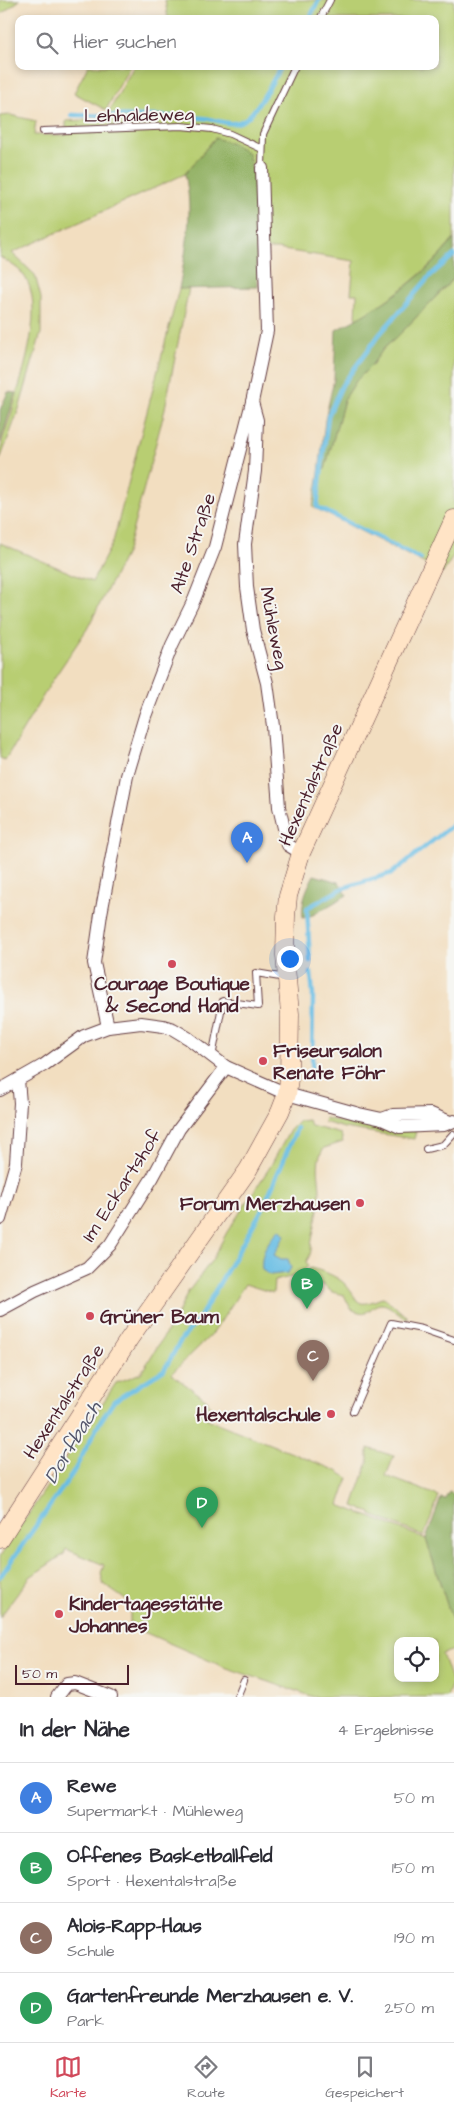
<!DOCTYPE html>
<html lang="de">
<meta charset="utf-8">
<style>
:root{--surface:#fff;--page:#f7f7f7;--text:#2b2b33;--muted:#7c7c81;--line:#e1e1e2;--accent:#d1495b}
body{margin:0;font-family:"Architects Daughter",sans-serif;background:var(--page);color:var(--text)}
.controls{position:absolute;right:15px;bottom:15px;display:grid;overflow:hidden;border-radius:10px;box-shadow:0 2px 8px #0003}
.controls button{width:45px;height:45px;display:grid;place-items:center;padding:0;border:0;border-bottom:1px solid var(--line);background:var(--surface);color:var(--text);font:25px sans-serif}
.scale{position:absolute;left:15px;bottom:12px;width:114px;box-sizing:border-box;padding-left:5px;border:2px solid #4a1f2b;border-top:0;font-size:14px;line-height:18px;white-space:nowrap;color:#4a1f2b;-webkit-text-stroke:4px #f6f6f2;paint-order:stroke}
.you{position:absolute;left:289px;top:958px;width:18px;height:18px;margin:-12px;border:4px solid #fff;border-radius:50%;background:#1a73e8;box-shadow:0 0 0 8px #1a73e833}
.badge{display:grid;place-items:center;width:32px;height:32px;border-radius:50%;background:var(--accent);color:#fff;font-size:16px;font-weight:700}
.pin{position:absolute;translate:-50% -41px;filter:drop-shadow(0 1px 2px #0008)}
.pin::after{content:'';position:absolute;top:26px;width:18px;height:15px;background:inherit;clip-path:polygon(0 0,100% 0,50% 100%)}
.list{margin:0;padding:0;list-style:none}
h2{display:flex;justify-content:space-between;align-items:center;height:65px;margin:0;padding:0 20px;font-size:21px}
h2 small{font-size:16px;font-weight:400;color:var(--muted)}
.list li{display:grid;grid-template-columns:32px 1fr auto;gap:15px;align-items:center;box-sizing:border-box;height:70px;padding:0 20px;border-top:1px solid var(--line)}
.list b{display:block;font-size:19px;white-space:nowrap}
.list p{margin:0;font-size:16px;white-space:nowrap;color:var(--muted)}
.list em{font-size:16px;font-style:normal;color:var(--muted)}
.icon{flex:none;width:28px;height:28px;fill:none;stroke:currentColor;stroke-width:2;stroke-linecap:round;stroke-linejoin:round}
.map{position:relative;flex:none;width:454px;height:1697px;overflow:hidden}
.search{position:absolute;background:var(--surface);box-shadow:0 2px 8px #0003;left:15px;right:15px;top:15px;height:55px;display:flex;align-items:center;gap:12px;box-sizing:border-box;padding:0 18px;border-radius:10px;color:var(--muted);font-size:19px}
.sheet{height:345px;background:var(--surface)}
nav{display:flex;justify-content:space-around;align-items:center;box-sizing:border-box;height:70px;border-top:1px solid var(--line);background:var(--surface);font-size:14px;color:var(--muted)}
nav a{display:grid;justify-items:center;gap:2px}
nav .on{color:var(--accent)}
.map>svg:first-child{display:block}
.green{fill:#b8ce72;stroke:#81764e;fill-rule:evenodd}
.forest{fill:#92b164;stroke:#6e6848}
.water{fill:#67bde4;stroke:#586e88}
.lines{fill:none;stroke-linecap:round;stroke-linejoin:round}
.stream{stroke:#67bde4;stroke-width:4.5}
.service-casing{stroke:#633c41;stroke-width:8}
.minor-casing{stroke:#633c41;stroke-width:14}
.secondary-casing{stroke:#633c41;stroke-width:19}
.service{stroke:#fff;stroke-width:6}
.minor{stroke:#fff;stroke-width:12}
.secondary{stroke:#ffe4c6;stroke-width:18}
.poi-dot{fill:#d1495b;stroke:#f6f6f2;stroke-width:2}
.labels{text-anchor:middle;stroke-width:4;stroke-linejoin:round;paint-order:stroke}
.street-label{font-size:19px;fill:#4a1f2b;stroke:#f6f6f2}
.poi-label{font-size:19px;font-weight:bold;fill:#4a1f2b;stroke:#f6f6f2;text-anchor:start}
.water-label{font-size:20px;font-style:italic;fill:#54566c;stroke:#f6f6f2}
</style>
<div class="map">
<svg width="454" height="1697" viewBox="0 0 454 1697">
<rect width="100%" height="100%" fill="#f6f6f2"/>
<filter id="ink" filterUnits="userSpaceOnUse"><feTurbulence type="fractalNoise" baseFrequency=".02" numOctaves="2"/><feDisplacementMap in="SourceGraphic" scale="10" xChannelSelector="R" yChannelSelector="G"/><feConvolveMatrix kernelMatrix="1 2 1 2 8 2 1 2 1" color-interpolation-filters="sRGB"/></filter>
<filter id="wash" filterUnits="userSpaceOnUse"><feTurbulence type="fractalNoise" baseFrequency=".0096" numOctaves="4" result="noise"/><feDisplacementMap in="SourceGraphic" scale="20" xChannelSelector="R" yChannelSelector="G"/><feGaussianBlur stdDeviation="1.12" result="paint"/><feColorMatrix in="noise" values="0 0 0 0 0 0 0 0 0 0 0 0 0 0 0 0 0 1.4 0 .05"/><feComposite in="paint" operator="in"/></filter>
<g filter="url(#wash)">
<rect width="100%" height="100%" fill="#f2dec0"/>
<g class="green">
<path d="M0 0H20L0 15Z"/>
<path d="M165 0H454V239C427 273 392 298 356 320L357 294H351L354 261 277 249H256L253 173 215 138 185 174 12 253 35 275 41 298V333L20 406 0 460C0 437 9 425 14 404 23 371 47 302 22 273 16 266 7 262 0 257V116L10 115 36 121 34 135H66V121L105 119 134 66H435V19H168Z"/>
<path d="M88 66H130L106 110 74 93Z"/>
<path d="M454 278V555L443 573 313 507 319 473 325 469 344 400 356 381 371 366 384 348 396 338Z"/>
<path d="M189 288 164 413 127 551 87 629 52 681 5 760 0 758V543L92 582 113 542 179 289Z"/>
<path d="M325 1118 353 1125 416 1131 414 1139 344 1128 324 1122Z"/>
<path d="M308 1120 311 1126 341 1134 343 1142 324 1148C314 1162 320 1176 320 1193 319 1210 315 1224 312 1240 310 1251 313 1251 306 1262L308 1266 299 1275 274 1281 273 1293 245 1284 214 1332 171 1374 207 1400 211 1409 207 1419 337 1471 348 1478 339 1505 426 1539 454 1626V1650L442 1654 452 1683 447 1697H314L224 1667 130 1626V1603L103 1584 101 1573 104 1565 66 1549 64 1554 30 1577 0 1617V1557L116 1383 141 1373 177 1315 188 1292 212 1260 227 1232 270 1167 290 1130 299 1121ZM398 1641H435V1678H398Z"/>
<path d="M310 1268C321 1270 337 1276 345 1284 361 1302 354 1309 382 1298 394 1302 396 1310 407 1316V1318C397 1316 391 1304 381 1304 368 1305 372 1319 351 1309L344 1295 332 1292 322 1284 311 1285 300 1277Z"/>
<path d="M368 1448 394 1456 386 1476 439 1496 424 1536 371 1515V1513L353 1506 368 1462Z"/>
</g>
<g class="forest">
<path d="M215 138 232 143 248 153 253 173 258 287 179 289C186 249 194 214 185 174Z"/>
<path d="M454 239V278L396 338 384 348 371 366 356 381 344 400 325 469 319 473 325 420 334 379 336 330C380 307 423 279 454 239Z"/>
<path d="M8 392 16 393 0 443V410Z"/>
<path d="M314 875 339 882 347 895 313 915 303 918C301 901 306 890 314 875Z"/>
<path d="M449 1492 454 1494V1626L426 1539 441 1498 445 1499Z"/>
</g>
<path class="water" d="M280 1229 285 1235 274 1255 281 1259H288L291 1268 288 1273 270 1275 262 1270C260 1253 268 1241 280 1229Z"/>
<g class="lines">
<g class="stream">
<path d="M309 19 319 0"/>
<path d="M72 115C116 116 160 115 203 118 217 119 231 128 244 120 256 113 274 79 281 66"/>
<path d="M421 559 317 507 328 416 342 385 379 335 431 275 454 255"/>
<path d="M310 961 307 908 343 888 392 873 454 824"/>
<path d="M311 973 313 995 312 1072"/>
<path d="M0 1577 73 1473 100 1422 114 1401 164 1370 181 1340 200 1317 263 1208 297 1128"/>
</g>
</g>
</g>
<g filter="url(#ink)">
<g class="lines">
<defs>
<g id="service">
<path d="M320 19 330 0"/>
<path d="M43 131 181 126 212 129 230 134 262 149"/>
<path d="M262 168 263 134 295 66"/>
<path d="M212 1057 223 1001 258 1006 256 973 286 978"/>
<path d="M426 1149 443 1145 453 1134"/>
<path d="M353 1411 391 1323 422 1329 454 1340"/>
<path d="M237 1697 244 1680"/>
</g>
<g id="minor">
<path d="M252 402 257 420 255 471 245 544 247 587 253 630 267 683 273 726 279 807 288 845 301 853"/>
<path d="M108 1027 94 963 101 914 127 776 145 716 172 645 194 600 215 547 252 402 267 331 262 168"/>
<path d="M0 1090 44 1065 84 1036 108 1027 141 1023 163 1026 173 1029 188 1038 226 1067 287 1094 359 1114 382 1119 400 1127 444 1125 454 1121"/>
<path d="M382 1119 393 1115 431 1114 450 1122"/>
<path d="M0 1219 16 1163 20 1103 18 1080"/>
<path d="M0 1310 35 1291 87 1268 110 1245 153 1177 179 1129 226 1067"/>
<path d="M57 1697 67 1684 75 1683 111 1697"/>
</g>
<path id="secondary" d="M0 1539 129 1339 248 1170 280 1112 287 1094 289 1079 290 1014 285 955 286 916 288 896 301 853 454 519"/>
</defs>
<use href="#service" class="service-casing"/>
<use href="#minor" class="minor-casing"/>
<use href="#secondary" class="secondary-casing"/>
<use href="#service" class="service"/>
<use href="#minor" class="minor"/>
<use href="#secondary" class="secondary"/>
</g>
</g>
<g class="poi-dot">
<circle cx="172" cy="964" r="5"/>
<circle cx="263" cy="1061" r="5"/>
<circle cx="360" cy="1203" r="5"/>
<circle cx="90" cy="1316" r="5"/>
<circle cx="331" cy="1414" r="5"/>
<circle cx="59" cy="1614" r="5"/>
</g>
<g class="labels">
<g class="street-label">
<text transform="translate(139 114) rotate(-1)" y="7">Lehhaldeweg</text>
<text transform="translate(192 543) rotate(-71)" y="7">Alte Straße</text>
<text transform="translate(275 628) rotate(79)" y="7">Mühleweg</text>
<text transform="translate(310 784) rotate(-66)" y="7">Hexentalstraße</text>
<text transform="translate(121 1185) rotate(-57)" y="7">Im Eckartshof</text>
<text transform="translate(63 1401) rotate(-57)" y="7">Hexentalstraße</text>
</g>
<g class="poi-label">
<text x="172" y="990" text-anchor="middle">Courage Boutique<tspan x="172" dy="22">&amp; Second Hand</tspan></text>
<text x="273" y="1057">Friseursalon<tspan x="273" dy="22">Renate Föhr</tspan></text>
<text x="350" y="1210" text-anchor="end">Forum Merzhausen</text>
<text x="100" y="1323">Grüner Baum</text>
<text x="321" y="1421" text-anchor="end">Hexentalschule</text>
<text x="69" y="1610">Kindertagesstätte<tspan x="69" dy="22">Johannes</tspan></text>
</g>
<g class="water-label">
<text transform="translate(72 1442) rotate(-59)" y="7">Dorfbach</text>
</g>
</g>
</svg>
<div class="controls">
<button><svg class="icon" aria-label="locate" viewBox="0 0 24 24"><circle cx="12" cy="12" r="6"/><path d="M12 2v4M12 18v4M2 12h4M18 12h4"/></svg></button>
</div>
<div class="scale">50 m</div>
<div class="you"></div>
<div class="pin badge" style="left:247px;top:863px;background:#3f7fe0">A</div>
<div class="pin badge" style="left:307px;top:1309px;background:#2e9e5b">B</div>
<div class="pin badge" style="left:313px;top:1381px;background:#8d6e63">C</div>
<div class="pin badge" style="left:202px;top:1528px;background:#2e9e5b">D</div>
<div class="search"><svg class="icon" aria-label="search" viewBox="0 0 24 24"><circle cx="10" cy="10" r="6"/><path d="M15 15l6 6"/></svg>Hier suchen</div>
</div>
<section class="sheet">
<h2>In der Nähe<small>4 Ergebnisse</small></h2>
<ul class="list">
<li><span class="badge" style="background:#3f7fe0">A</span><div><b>Rewe</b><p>Supermarkt · Mühleweg</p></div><em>50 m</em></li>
<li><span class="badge" style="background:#2e9e5b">B</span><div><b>Offenes Basketballfeld</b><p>Sport · Hexentalstraße</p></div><em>150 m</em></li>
<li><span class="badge" style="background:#8d6e63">C</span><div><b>Alois-Rapp-Haus</b><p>Schule</p></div><em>190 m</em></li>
<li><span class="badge" style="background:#2e9e5b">D</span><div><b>Gartenfreunde Merzhausen e. V.</b><p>Park</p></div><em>250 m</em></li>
</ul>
</section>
<nav>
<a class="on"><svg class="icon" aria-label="map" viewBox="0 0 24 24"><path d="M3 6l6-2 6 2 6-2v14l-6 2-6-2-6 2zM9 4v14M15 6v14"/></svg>Karte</a>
<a><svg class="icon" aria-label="directions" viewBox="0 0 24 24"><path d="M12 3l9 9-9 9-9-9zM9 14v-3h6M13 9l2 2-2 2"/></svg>Route</a>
<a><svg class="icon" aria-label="saved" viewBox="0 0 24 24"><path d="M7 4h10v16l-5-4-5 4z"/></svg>Gespeichert</a>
</nav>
